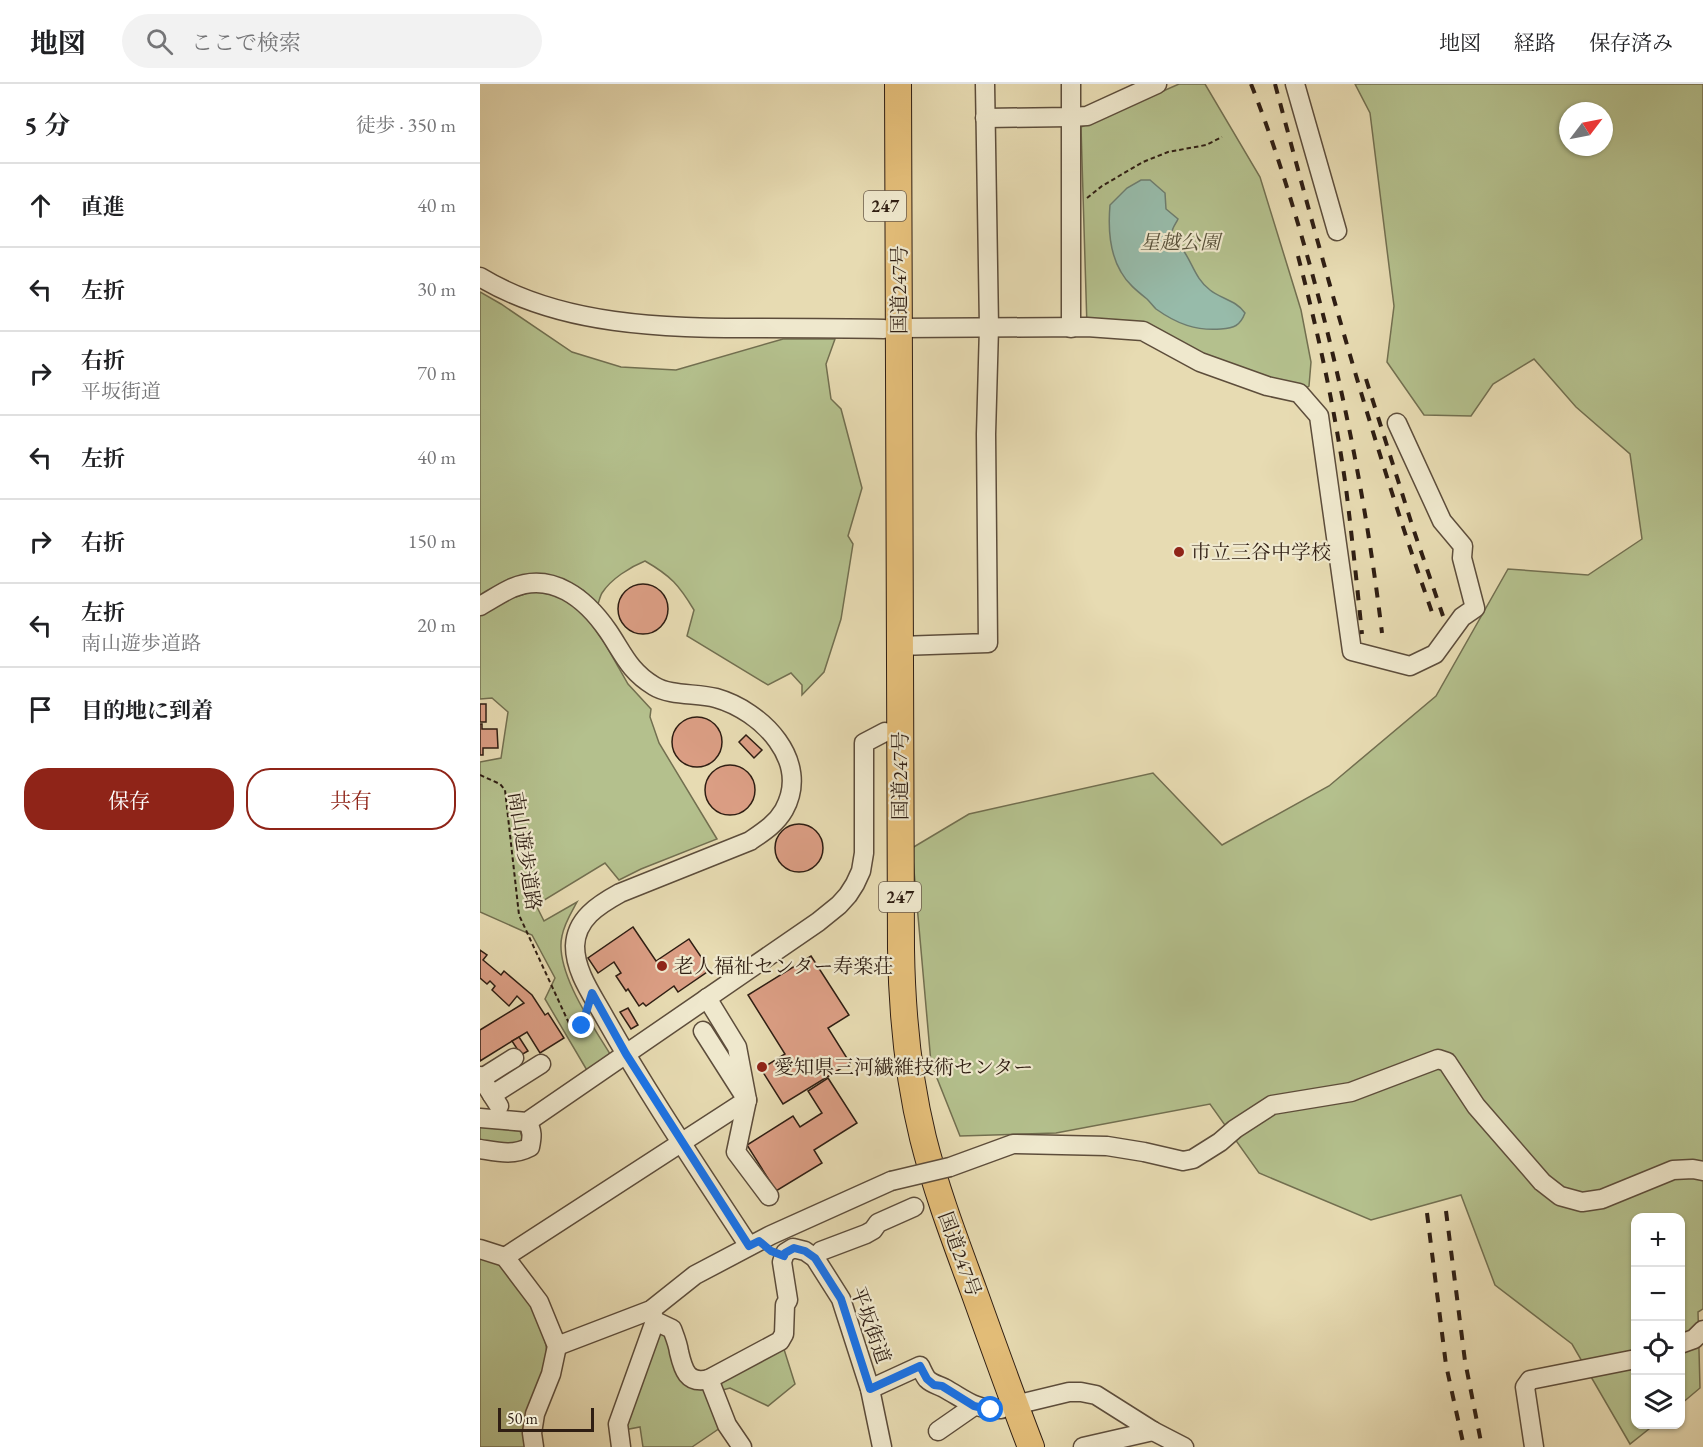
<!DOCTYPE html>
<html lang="ja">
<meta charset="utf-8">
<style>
:root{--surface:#fff;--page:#f2f2f2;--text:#202124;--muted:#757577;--line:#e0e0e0;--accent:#8f2418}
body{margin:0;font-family:"EB Garamond","Noto Serif JP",serif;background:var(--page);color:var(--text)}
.controls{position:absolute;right:18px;bottom:18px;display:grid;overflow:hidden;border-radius:12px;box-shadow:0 2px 4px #0004}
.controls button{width:54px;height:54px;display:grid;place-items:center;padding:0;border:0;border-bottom:2px solid var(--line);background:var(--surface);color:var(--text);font:30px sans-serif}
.compass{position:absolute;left:1079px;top:18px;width:54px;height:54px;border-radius:50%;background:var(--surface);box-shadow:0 2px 4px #0004;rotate:58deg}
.scale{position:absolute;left:18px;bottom:15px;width:96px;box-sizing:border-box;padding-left:6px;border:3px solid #2f1e13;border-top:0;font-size:16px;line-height:21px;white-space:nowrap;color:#2f1e13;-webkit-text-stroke:4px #efe8cd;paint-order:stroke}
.stop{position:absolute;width:18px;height:18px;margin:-14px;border:4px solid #1a73e8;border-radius:50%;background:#fff}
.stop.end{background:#1a73e8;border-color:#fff;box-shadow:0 2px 6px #0008}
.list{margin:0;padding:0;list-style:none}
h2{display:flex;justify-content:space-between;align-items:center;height:78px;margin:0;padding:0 24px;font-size:26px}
h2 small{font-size:20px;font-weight:400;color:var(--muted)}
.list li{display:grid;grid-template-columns:39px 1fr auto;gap:18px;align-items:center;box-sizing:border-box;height:84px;padding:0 24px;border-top:2px solid var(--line)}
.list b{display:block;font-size:22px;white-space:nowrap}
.list p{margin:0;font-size:20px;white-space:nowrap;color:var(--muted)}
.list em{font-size:20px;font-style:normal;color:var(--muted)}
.actions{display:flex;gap:12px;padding:18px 24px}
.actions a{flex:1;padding:14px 0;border:2px solid var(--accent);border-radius:24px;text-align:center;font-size:21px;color:var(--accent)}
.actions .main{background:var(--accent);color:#fff}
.icon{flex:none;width:33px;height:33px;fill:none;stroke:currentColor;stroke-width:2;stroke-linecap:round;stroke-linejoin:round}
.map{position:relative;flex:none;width:1223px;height:1363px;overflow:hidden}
header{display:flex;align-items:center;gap:36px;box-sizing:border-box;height:84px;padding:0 30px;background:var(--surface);border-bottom:2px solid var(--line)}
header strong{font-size:28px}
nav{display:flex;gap:33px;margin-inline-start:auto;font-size:21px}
.search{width:420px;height:54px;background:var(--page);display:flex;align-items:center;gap:15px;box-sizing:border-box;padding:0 21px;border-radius:33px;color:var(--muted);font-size:22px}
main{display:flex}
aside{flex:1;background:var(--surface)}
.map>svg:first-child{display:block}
.green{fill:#b4c08d;stroke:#726f50;stroke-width:1.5;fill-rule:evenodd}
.water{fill:#97bbaa;stroke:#6d7c6e;stroke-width:1.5}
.building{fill:#db9e84;stroke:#2f1e13;stroke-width:1.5}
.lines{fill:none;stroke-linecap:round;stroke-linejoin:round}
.minor-casing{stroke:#5d4d3b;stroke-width:21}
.highway-casing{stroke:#2f1e13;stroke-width:28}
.path{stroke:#2f1e13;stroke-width:2;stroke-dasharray:4.5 3;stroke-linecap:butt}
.minor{stroke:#efe8cd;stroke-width:18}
.highway{stroke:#e4be79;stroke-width:26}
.rail{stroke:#2f1e13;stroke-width:4;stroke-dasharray:10 10;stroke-linecap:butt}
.minor-bridge-casing{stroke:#5d4d3b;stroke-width:21;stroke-linecap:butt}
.minor-bridge{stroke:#efe8cd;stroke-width:18}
.route{stroke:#1a73e8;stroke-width:8}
.poi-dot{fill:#8f2418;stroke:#efe8cd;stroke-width:2}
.labels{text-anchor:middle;stroke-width:4.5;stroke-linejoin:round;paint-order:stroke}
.shield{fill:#efe8cd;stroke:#695b4b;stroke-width:1.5}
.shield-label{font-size:18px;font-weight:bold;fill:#2f1e13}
.park-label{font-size:20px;font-style:italic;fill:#574f38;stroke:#efe8cd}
.street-label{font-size:20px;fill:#2f1e13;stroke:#efe8cd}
.poi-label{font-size:20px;fill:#2f1e13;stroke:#efe8cd;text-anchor:start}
</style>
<header>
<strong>地図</strong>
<div class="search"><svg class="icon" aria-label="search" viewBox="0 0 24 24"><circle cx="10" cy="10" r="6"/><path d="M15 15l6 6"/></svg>ここで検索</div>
<nav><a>地図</a><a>経路</a><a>保存済み</a></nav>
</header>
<main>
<aside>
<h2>5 分<small>徒歩 · 350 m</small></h2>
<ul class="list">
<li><svg class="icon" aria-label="ahead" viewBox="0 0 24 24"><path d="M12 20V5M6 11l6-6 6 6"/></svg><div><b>直進</b></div><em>40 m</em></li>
<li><svg class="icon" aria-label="left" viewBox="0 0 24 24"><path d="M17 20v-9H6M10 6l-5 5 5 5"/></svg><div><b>左折</b></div><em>30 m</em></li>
<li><svg class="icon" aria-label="right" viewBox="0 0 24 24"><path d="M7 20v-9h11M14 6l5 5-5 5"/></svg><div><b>右折</b><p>平坂街道</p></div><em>70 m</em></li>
<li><svg class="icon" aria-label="left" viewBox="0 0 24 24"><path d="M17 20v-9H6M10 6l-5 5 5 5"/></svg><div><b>左折</b></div><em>40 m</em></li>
<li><svg class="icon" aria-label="right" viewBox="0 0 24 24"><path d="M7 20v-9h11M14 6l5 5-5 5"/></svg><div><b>右折</b></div><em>150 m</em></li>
<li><svg class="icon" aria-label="left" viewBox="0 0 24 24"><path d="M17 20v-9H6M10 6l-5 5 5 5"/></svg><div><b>左折</b><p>南山遊歩道路</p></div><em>20 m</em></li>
<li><svg class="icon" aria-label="arrive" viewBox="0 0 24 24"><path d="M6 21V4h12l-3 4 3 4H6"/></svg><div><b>目的地に到着</b></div></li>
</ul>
<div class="actions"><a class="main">保存</a><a>共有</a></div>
</aside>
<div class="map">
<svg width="1223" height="1363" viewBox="0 0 1223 1363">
<rect width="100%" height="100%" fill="#e7dbb2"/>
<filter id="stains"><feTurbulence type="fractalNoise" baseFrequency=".00333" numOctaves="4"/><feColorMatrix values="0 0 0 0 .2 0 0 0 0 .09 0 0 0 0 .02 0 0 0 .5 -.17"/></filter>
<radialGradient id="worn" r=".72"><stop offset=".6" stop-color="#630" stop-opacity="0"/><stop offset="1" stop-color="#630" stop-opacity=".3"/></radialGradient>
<g class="green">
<path d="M699 0H725L780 93 821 226 831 278 829 302 819 309 663 247 607 243 601 43Z"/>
<path d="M875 0H1223V1225L1218 1228 1220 1304 1201 1320 1200 1134H1156V1340L1174 1341 1150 1360 1092 1260 1015 1201 981 1111 891 1136 779 1089 730 1020 576 1049 480 1052 451 979 432 764 489 730 673 689 742 761 849 702 956 612 1028 485 1108 491 1162 455 1150 370 1096 323 1054 275 1013 300 991 332 944 331 907 278 914 222 890 29ZM1088 27H1124V63H1088Z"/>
<path d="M0 208 21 220 92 268 141 283 196 286 303 255H355L346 280 351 315 361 325 382 404 368 452 373 460 361 535 344 588 322 611V601L311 589 288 601 207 552 214 526C199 501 191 492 165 477 150 483 131 495 122 509 120 512 119 518 117 523L103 506 82 496 0 512Z"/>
<path d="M54 507 78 512 91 517 104 530 124 558 148 600 171 625 170 633 179 659 237 755 161 785 139 796 125 779 56 821 64 837 97 818C91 829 84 840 82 852 74 886 113 942 130 970L108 988 65 915 75 894 52 851 0 828V678L21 674 28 628 12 614 0 615V531L29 515Z"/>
<path d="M0 1043 40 1047 42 1053 41 1060 0 1059Z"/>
<path d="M0 1174 19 1180 55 1222 66 1261 68 1281 47 1363H0Z"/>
<path d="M185 1248 211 1302 221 1306 303 1262 315 1300 288 1322 250 1304 231 1309 243 1342 212 1363H163L160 1343 144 1346 177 1250Z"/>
</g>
<path class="water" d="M661 96H670L685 109 686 125 698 135C696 140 690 146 692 152 693 157 698 159 701 163 712 177 715 195 730 206 741 215 756 216 765 229 760 242 754 244 741 245 716 247 697 240 676 225 673 222 670 218 667 215 657 207 647 199 641 188 629 168 628 144 630 121L647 104Z"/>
<g class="building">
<circle cx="163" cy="525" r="25"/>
<rect x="0" y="620" width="6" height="18"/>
<circle cx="217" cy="658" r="25"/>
<path d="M0 640H2V645H17L18 664H3V671H0Z"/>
<path d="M266 651 282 666 274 674 259 658Z"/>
<circle cx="250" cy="706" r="25"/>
<circle cx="319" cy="764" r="24"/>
<path d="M153 843 176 877 209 855 230 886 198 908 194 902 166 922 163 919 159 922 148 905 146 907 136 892 141 889 134 878 118 889 108 874Z"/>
<path d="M0 866 7 871 3 876 21 891 24 887 52 911 65 931 68 929 84 954 60 969 47 948 0 977V946L44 919 37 912 29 922 12 906 15 902 10 897 7 900 0 894Z"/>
<path d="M331 872 369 931 348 944 370 979 303 1020 281 985 305 970 268 911Z"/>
<path d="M148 924 158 941 151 945 140 928Z"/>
<path d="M39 953 48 967 41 971 32 957Z"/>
<path d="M348 994 377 1039 334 1066 342 1079 296 1107 267 1061 313 1032 320 1043 342 1029 328 1007Z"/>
</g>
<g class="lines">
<defs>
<g id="minor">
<path d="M815 0 857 147"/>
<path d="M505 34 591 33 607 32 677 0"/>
<path d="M0 193C81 242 184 244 276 244 319 244 362 244 404 245"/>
<path d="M419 244 607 243 663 247 720 278 787 302 819 309 839 332 872 567 930 582 955 570 982 533 995 524 982 474 983 462 962 437 917 339"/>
<path d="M591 244V0"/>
<path d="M0 522C11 516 21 509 32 504 72 487 106 515 128 547 143 569 149 587 174 602 190 612 217 609 236 614 282 627 331 677 304 726 296 740 283 748 270 757L140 809C118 821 96 835 95 862 95 888 113 912 125 934 169 1012 220 1087 269 1162"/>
<path d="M420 562 508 559 506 350 509 243 505 0"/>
<path d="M223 947 267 1016 256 1068 289 1112"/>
<path d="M0 992 19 1022"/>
<path d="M2 994 34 974"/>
<path d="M12 1011 61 980"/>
<path d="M0 1034 47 1038 338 838 359 821 368 811 375 800 381 787 384 769V659L405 648"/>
<path d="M0 1065C18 1068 33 1072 50 1063 52 1053 53 1047 47 1038"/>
<path d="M470 1083 533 1060 627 1062 664 1068 703 1077 713 1075 740 1058 755 1045 792 1021 871 1008 958 975 967 978 996 1022 1062 1098 1080 1112 1102 1118 1122 1115 1193 1086 1213 1085 1223 1087"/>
<path d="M0 1165 25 1173 59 1218 77 1262 71 1290 55 1330 52 1349 54 1363"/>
<path d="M25 1173 267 1016 257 963 227 914"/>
<path d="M335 1174 341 1167 386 1150 393 1146 398 1139 434 1123"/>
<path d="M171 1226 175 1237 192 1245C195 1253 198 1260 199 1268 203 1285 207 1301 229 1295L300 1257 304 1250 305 1221 308 1216 302 1178 305 1169 313 1164 325 1167 335 1174 361 1215 390 1305 402 1363"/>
<path d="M1200 1260 1214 1255 1223 1246"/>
<path d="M77 1262 171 1226 215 1191 291 1151 411 1097"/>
<path d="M229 1295 247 1341 262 1363"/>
<path d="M390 1305 440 1282C442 1286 444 1291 447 1295 452 1300 458 1301 464 1304 486 1316 494 1326 521 1325"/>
<path d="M535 1321 589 1308H601L616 1311 673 1347 704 1363"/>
<path d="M458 1347 494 1322"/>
<path d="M141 1363 138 1340 175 1237"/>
<path d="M603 1363 673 1347"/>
<path d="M1054 1363 1045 1303 1050 1296 1156 1275"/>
</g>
<path id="highway" d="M418 0 421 865C422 928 428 993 443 1054 456 1106 475 1156 493 1205 512 1258 531 1311 551 1363"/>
</defs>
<use href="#minor" class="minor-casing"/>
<use href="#highway" class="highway-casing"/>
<g class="path">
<path d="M607 114 622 102 663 78 688 68 726 61 742 53"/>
<path d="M0 691 20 700 25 706 39 831 93 948 102 942 105 931"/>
</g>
<use href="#minor" class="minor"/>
<use href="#highway" class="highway"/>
<g class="rail">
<path d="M771 0C794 58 812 118 829 178 863 300 887 423 902 549"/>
<path d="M795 0C843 180 892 358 954 534"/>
<path d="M818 172C838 248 855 326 866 404 872 453 877 501 882 550"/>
<path d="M886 295 933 444 963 532"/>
<path d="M966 1127 985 1277 1002 1363"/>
<path d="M947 1129 966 1281 984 1363"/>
</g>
<defs>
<path id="minor-bridge" d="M411 1097 470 1083"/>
</defs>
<use href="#minor-bridge" class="minor-bridge-casing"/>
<use href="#minor-bridge" class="minor-bridge"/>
</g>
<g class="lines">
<path class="route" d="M102 942 112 909 146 970 269 1162 279 1157 291 1167 304 1172 305 1169 314 1164 325 1167 335 1174 361 1215 390 1305 440 1282 447 1295 454 1301 462 1302 494 1322 511 1326"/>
</g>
<g class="poi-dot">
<circle cx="699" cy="468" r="6"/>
<circle cx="182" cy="882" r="6"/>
<circle cx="282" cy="983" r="6"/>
</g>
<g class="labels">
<g class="shield">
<rect x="384" y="107" width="42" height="30" rx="4.5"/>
<rect x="399" y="798" width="42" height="30" rx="4.5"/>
</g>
<g class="shield-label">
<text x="405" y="128">247</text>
<text x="420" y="819">247</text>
</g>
<g class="park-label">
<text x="700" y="165">星越公園</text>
</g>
<g class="street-label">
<text transform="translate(419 206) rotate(-90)" y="7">国道247号</text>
<text transform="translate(420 692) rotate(-90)" y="7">国道247号</text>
<text transform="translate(45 767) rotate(81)" y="7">南山遊歩道路</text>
<text transform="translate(480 1170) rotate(70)" y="7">国道247号</text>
<text transform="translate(391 1241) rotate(70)" y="7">平坂街道</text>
</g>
<g class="poi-label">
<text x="711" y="475">市立三谷中学校</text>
<text x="194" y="889">老人福祉センター寿楽荘</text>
<text x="294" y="990">愛知県三河繊維技術センター</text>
</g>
</g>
<rect width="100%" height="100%" filter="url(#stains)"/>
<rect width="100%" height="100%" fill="url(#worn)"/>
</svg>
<div class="controls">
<button>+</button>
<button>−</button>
<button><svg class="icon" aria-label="locate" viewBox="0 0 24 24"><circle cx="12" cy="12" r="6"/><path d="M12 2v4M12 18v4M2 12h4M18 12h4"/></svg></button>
<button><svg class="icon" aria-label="layers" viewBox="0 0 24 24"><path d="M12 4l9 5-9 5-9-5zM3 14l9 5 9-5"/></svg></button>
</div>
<svg class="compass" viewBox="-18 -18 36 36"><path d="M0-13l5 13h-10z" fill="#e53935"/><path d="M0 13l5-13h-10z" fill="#757577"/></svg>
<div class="scale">50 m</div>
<div class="stop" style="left:511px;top:1326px"></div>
<div class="stop end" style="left:102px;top:942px"></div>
</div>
</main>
